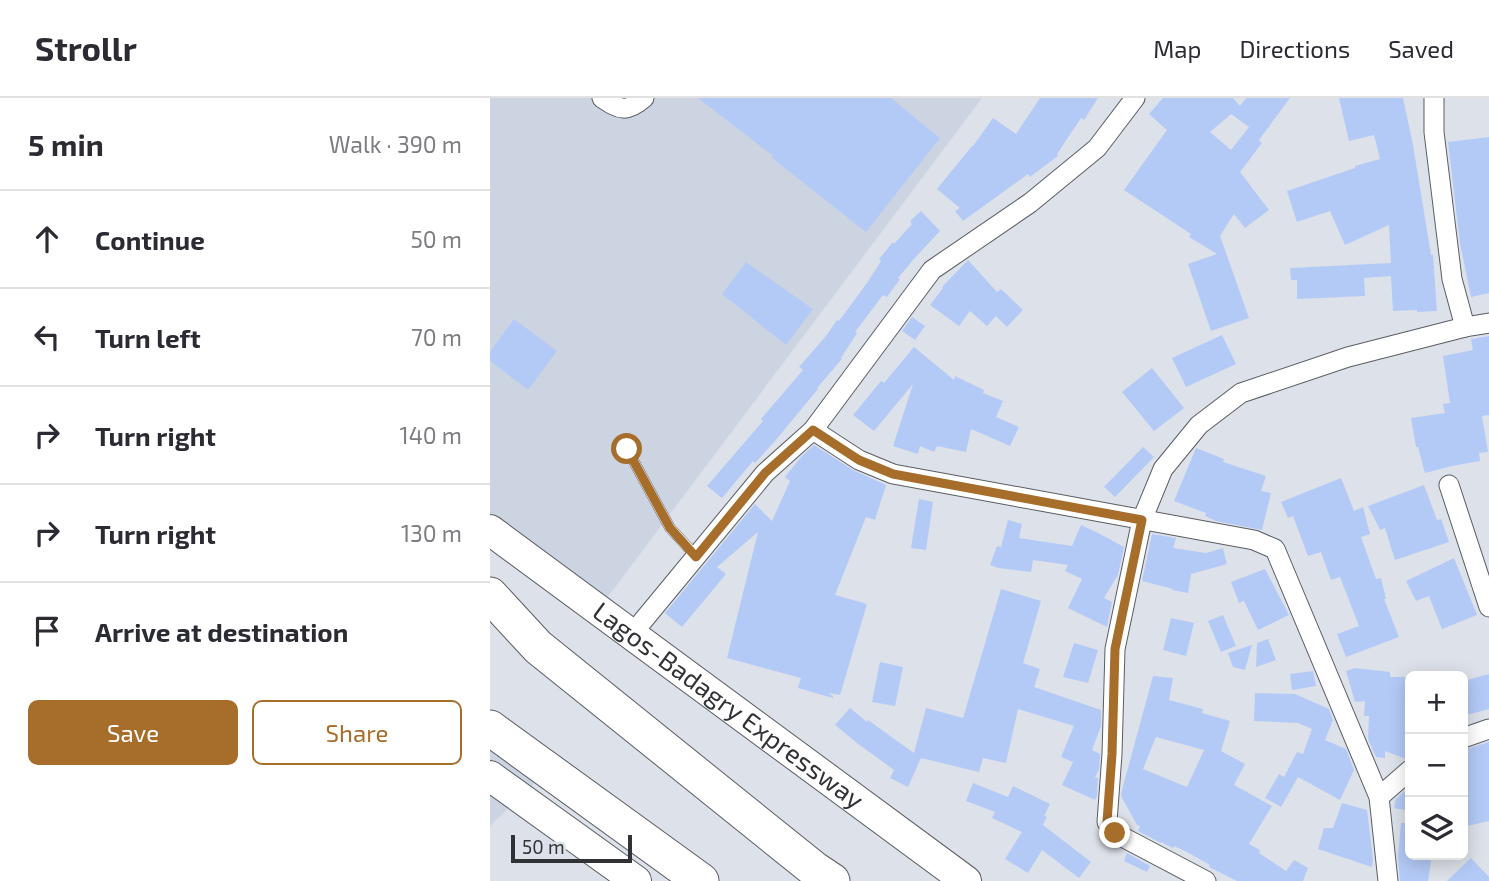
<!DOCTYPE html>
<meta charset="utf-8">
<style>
:root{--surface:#fff;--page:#f2f2f3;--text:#2b2b33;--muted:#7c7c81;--line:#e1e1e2;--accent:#a66d2b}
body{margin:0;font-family:"Exo 2",sans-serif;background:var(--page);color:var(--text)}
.controls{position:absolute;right:21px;bottom:21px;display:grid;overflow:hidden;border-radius:10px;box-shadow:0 4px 18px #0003}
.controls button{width:63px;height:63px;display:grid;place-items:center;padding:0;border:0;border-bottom:2px solid var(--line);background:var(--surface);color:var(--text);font:35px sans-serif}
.scale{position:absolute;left:21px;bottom:18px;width:121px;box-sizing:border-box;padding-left:7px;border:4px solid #303235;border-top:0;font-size:19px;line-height:24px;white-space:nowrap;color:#303235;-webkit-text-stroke:5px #dde1e9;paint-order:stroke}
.stop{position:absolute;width:21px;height:21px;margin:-16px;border:5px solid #a66d2b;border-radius:50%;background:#fff}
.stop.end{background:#a66d2b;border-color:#fff;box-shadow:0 2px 7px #0008}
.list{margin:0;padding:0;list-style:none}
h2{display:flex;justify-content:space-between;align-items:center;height:91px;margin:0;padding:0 28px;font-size:30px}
h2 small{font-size:23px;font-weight:400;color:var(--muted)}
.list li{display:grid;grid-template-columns:46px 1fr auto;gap:21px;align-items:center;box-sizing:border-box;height:98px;padding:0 28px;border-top:2px solid var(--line)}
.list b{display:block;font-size:26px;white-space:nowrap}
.list em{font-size:23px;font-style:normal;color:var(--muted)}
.actions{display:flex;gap:14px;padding:21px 28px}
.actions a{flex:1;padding:16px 0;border:2px solid var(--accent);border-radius:10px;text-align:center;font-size:24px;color:var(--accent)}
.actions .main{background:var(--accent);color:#fff}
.icon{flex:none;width:38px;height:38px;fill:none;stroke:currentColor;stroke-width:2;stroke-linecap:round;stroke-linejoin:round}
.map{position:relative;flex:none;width:999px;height:783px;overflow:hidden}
header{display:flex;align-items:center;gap:42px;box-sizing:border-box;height:98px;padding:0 35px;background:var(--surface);border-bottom:2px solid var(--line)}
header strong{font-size:33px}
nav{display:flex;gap:38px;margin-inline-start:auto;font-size:24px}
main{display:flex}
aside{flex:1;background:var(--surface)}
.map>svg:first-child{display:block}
.built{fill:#cdd4e1}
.building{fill:#b4caf6;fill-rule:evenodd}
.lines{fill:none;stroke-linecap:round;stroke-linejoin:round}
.lane-casing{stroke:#595d63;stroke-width:11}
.street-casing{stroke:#595d63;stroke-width:21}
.primary-casing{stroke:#595d63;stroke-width:32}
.highway-casing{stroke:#595d63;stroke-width:37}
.lane{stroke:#fff;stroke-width:10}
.street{stroke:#fff;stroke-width:19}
.primary{stroke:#fff;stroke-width:30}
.highway{stroke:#fff;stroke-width:35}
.route{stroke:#a66d2b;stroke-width:9}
.labels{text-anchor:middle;stroke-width:5;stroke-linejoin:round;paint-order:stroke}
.street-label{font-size:26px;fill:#303235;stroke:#dde1e9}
</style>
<header>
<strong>Strollr</strong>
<nav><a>Map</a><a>Directions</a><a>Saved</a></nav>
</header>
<main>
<aside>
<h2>5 min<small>Walk · 390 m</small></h2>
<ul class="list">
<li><svg class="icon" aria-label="ahead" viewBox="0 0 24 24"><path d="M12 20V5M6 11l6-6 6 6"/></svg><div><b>Continue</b></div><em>50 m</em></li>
<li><svg class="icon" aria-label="left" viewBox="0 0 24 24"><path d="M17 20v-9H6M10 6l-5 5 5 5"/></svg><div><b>Turn left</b></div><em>70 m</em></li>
<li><svg class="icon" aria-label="right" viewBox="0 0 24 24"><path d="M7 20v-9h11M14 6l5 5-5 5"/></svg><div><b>Turn right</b></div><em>140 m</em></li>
<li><svg class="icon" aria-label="right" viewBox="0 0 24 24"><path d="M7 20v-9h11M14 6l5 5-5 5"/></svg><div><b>Turn right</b></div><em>130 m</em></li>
<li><svg class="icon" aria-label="arrive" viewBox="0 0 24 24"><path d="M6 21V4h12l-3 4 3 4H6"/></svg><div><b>Arrive at destination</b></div></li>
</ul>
<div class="actions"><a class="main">Save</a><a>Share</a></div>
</aside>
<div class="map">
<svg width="999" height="783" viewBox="0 0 999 783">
<rect width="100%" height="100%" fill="#dde1e9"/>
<g class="built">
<path d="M0 0H492L105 516 0 434Z"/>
<path d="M0 636 57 673 0 728Z"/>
</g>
<g class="building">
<path d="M208 0H401L450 40 376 134 282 60 283 58Z"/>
<path d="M550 0H608L594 22 591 20 567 56 568 58 540 79 538 76 473 123 465 113 470 110 447 91 482 48H483L503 20 526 36Z"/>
<path d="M673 0H743L750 8 756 0H800L769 42 772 45 750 74 779 112 755 130 744 116 730 138 759 220 721 233 698 166 727 156 699 139 701 136 634 92 677 32 659 16ZM741 16 759 29 741 52 720 34Z"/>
<path d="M849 0H913L923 47 941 157H943L947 213 927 214V212L903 213 901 178 874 180 875 198 807 201V182H801L800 170 901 165 899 127 855 147 840 113 807 124 797 93 865 70V68L890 61 884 37 859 43Z"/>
<path d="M999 39V195L981 199 970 145 958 44Z"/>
<path d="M431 113 450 133 423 162 408 180 410 181 397 199 393 197 365 234 367 235 351 260 352 261 327 290 328 291 285 343 265 365 263 363 232 400 217 388 273 323 271 321 313 272 309 269 336 238 347 222 349 223 377 185 391 163 389 161 403 144 404 146 422 126 420 123Z"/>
<path d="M478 162 507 194 511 191 533 212 517 229 506 218 497 228 480 213 469 228 440 207 453 190 452 189Z"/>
<path d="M256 164 323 211 296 247 232 196Z"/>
<path d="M422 219 435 228 425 242 412 233Z"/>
<path d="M24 221 67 253 38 292 0 263V254Z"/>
<path d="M732 237 746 266 696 289 682 260Z"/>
<path d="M999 238V317L992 318 998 354 989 355 990 363 962 368 935 375 928 349H926L921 320 955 315 953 306 960 305 953 258 983 252 981 241Z"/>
<path d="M424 249 464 282 465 278 494 292 493 295 513 303 506 319 529 329 520 348 481 331 476 354 447 348 444 354 430 348 428 356 403 348 423 286 384 333 363 317 391 283 394 285Z"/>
<path d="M662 270 694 310 664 333 632 294Z"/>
<path d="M324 347 363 372 396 387 385 422 376 419 345 497 377 506 350 597 338 595 343 598V600L308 590 311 580 237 560 268 434 227 469 236 476 192 529 175 515 265 406 282 423 300 383 295 379 311 359Z"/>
<path d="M653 349 664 359 625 399 614 389Z"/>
<path d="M706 350 734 361 733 364 776 378 771 393 781 395 772 432 726 423 715 418 716 415 684 403Z"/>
<path d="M851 380 864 413 873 409 880 436 871 439 886 481 891 480 896 501H894L909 539 856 559 847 536 869 528 850 479 841 482 831 454 818 458 803 418 798 420 791 404Z"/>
<path d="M934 387 947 422 951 421 959 444 905 462 895 430 890 432 878 408Z"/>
<path d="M429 401 443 404 436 452 421 450Z"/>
<path d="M518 422 532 426 529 440 582 448 591 427 612 437 634 449 628 477 614 500 622 504 617 529 578 510 592 481 575 473 578 467 543 462 541 474 508 470 500 467 507 448 511 449Z"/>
<path d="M662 436 686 440 683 450 716 455 733 450 737 466 701 476 698 495 682 492 683 491 652 483Z"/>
<path d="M964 460 987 517 952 531 939 498 926 503 916 483Z"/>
<path d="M775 471 799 517 768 532 754 503 749 505 741 484Z"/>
<path d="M511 491 551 503 533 565 550 571 544 589 611 612V628L602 652 610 656 609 672 605 679 608 680 607 698 605 702 572 687 583 664 571 659 584 628 528 611 516 665 493 660 489 674 431 660 418 689 400 680 404 672 367 645 345 627 360 610 377 624 378 622 424 655 436 610 473 620Z"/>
<path d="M733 517 746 548 731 554 718 523Z"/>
<path d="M681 520 704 525 696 558 673 552Z"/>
<path d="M778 541 786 562 766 569 767 545Z"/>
<path d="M584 545 608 552 598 585 573 579Z"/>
<path d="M762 547 755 572 743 569 738 555Z"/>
<path d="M390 564 413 569 405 608 382 604Z"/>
<path d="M865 570 900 574V579H920V660L916 661 895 653V660L886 659 878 641 879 618H874L875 603 865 604 856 573Z"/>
<path d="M823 573 826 588 802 592 800 576Z"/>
<path d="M999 576V611L973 618V583Z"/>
<path d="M663 578 683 580 679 602 713 611 712 615 740 623 731 653 755 666 744 687 782 708 759 746 770 752 769 755 796 773 804 762 818 770 813 783H747L719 769 720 767 699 755 684 748 683 750 671 744V745L648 733 650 728 647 727 631 698 632 692ZM666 639 714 652 697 689 653 671Z"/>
<path d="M765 595 805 596 839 611 843 622 835 642 856 651 864 672 850 702 808 679 791 709 775 700 789 676 794 679 807 654 813 656 822 631 808 625 764 623Z"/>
<path d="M999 644V723L973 729V652Z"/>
<path d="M483 685 518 699 523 688 560 706 554 718 557 719 553 727 601 764 589 780 552 752 538 775 515 761 532 734 502 720 505 714 476 703Z"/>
<path d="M916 692 920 693V713L904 710 906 701Z"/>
<path d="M852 705 877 712 883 761 882 769 828 751 834 730H843Z"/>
<path d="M911 725H920V757H942L938 783H910L908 759Z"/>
<path d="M637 755 660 768 657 774 634 763Z"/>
<path d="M981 760 999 779V783H957Z"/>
</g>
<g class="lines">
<defs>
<path id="lane" d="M137 351 180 430 207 459"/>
<g id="street">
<path d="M112 0C130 12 137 15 154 0"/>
<path d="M944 0V34L962 181 975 229"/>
<path d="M323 332 369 362 403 376 764 442 785 451 889 699 898 783"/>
<path d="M959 387 999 509"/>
<path d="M142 536 275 375 323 332 442 172 540 105 607 50 645 0"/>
<path d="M973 640 999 631"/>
<path d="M889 699 920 672"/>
<path d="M716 783 625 735 617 724 622 656 625 551 652 422 673 371 709 327 751 295 858 259 975 229 999 225"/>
</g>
<g id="primary">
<path id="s1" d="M0 432 476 783"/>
<path d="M0 678 146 783"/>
</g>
<g id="highway">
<path d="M0 497 48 549 324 771 342 783"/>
<path d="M0 630 211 783"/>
</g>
</defs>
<use href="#lane" class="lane-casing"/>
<use href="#street" class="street-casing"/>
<use href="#primary" class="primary-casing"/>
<use href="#highway" class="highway-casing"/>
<use href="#lane" class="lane"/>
<use href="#street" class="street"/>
<use href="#primary" class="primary"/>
<use href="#highway" class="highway"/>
</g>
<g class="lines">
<path class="route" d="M137 351 180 430 206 459 275 375 323 332 369 362 403 376 652 422 625 551 622 656 617 724 625 735"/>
</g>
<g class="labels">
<g class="street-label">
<text dy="9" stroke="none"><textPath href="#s1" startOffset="296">Lagos-Badagry Expressway</textPath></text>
</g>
</g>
</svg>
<div class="controls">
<button>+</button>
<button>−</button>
<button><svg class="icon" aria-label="layers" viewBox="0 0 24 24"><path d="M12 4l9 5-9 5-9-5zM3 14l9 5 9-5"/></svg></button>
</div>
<div class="scale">50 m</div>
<div class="stop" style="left:137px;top:351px"></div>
<div class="stop end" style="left:625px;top:735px"></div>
</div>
</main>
